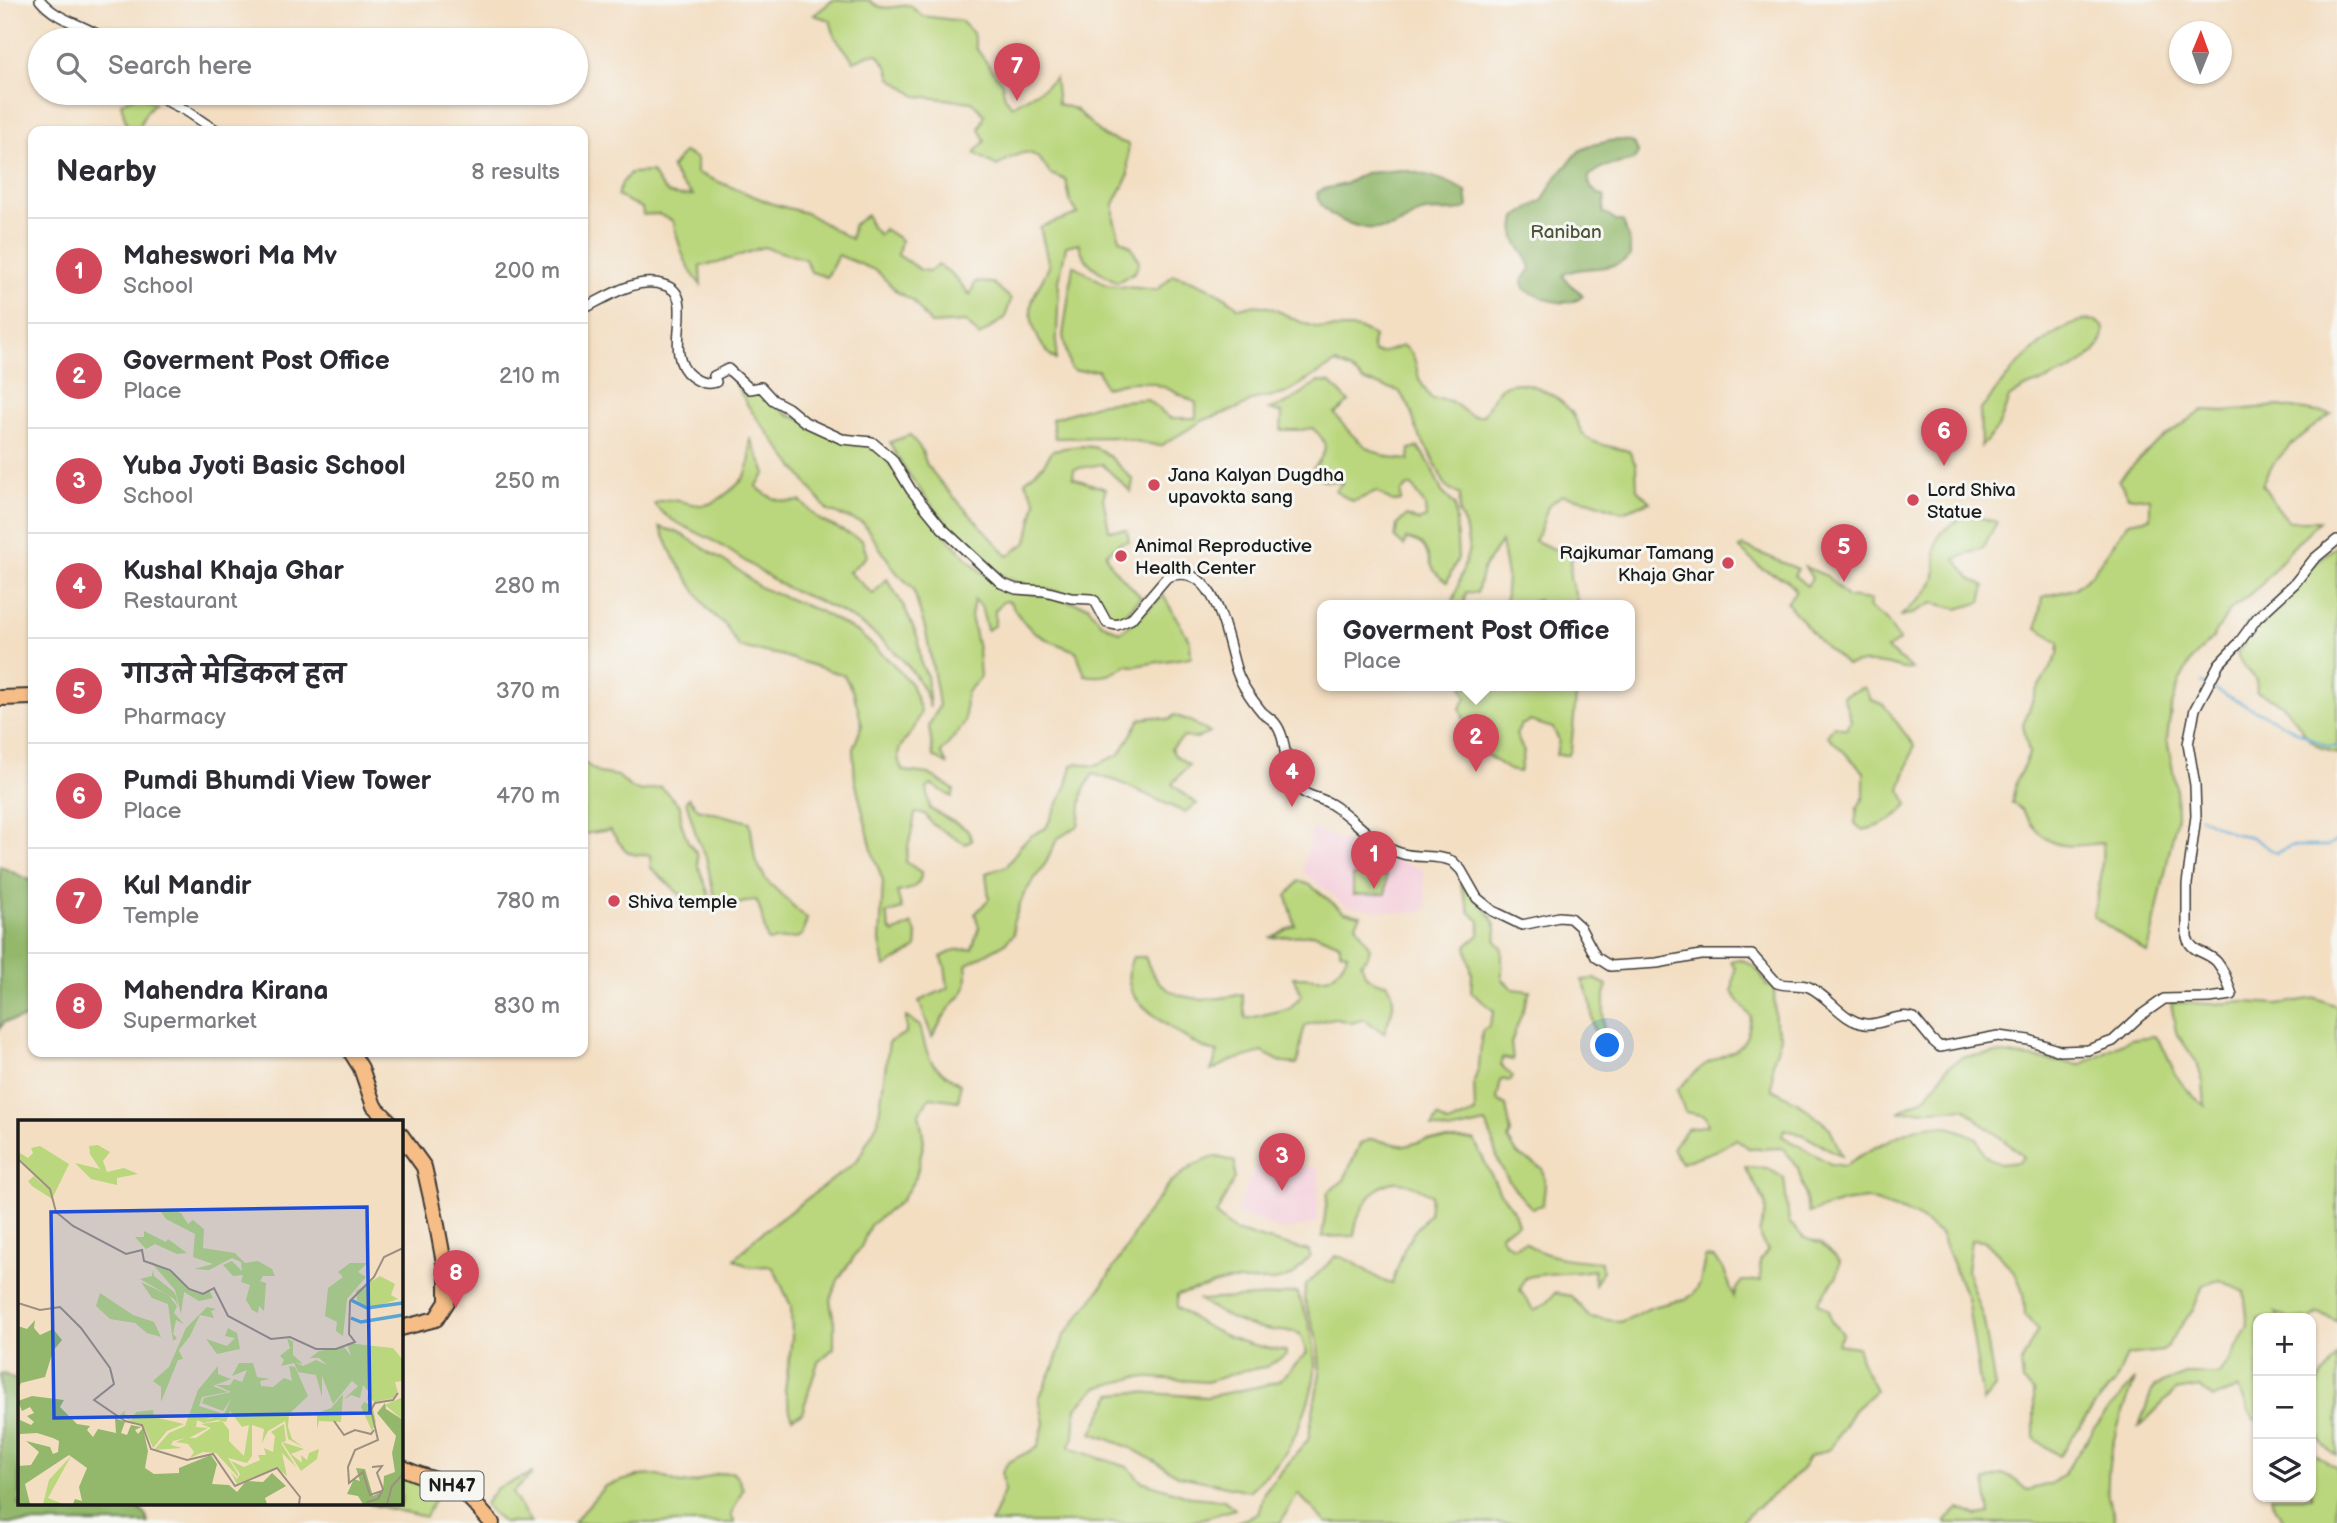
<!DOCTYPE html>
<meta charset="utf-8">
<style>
:root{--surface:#fff;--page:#f2f2f3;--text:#2b2b33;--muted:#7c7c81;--line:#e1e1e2;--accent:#d1495b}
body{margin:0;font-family:"Balsamiq Sans","Playpen Sans Deva",sans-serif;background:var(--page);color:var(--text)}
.controls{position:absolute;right:21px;bottom:21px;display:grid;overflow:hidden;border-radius:14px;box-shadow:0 2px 5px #0004}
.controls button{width:63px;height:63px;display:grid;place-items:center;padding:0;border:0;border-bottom:2px solid var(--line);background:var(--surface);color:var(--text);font:35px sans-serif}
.compass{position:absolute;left:2169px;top:21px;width:63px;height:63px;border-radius:50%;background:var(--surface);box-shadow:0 2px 5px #0004;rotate:1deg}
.you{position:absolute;left:1608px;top:1046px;width:24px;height:24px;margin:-18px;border:5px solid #fff;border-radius:50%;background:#1a73e8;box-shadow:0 0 0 10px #1a73e833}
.badge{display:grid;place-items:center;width:46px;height:46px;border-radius:50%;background:var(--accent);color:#fff;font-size:23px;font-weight:700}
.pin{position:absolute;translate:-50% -58px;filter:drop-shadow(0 2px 4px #0008)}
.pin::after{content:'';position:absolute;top:37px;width:24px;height:21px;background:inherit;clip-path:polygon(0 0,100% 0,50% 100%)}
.popup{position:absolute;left:1317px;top:600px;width:318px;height:91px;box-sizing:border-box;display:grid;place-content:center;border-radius:14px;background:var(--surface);filter:drop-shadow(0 2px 5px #0005);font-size:23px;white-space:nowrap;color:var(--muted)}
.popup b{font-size:26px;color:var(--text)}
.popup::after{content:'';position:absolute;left:50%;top:100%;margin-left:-14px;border:14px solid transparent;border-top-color:var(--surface)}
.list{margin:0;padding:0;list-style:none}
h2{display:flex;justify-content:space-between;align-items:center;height:91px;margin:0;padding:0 28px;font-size:30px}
h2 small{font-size:23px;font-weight:400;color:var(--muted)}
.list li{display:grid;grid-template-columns:46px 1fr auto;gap:21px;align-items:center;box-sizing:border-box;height:105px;padding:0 28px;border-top:2px solid var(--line)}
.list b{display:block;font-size:26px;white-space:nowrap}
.list p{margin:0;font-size:23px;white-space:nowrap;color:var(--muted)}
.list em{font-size:23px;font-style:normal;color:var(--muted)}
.icon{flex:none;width:38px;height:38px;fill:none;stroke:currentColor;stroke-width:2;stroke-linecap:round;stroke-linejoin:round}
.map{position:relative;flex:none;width:2337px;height:1523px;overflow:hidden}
.search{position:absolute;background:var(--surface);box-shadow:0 2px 5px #0004;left:28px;top:28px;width:560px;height:77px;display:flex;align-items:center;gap:18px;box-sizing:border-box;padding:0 24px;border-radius:38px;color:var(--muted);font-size:26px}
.panel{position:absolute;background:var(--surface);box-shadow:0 2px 5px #0004;left:28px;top:126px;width:560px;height:931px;border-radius:14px}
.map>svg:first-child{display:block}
.built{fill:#f5cfdc}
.green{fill:#bad77d;stroke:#6b7a4c;stroke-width:2}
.forest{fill:#93b86c;stroke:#586a44;stroke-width:2}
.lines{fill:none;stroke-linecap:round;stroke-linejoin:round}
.stream{stroke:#59a6d2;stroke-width:2.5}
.minor-casing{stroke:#3c3935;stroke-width:12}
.trunk-casing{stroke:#3c3935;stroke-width:18}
.minor{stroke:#fff;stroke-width:9}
.trunk{stroke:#f6be86;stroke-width:14}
.poi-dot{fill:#d1495b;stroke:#f6f6f2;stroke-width:2.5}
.labels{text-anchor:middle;stroke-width:6;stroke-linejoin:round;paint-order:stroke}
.shield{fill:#f6f6f2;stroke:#5d5d5c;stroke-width:2}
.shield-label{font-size:18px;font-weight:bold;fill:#1c1c1c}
.park-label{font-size:19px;fill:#4b5439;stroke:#f6f6f2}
.poi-label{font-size:19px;fill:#1c1c1c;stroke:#f6f6f2;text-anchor:start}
.inset-river{fill:none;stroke:#59a6d2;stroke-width:3.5}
.inset-road{fill:none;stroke:#9d9080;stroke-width:2}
.view{fill:#1d4ed8;fill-opacity:0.15;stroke:#1d4ed8;stroke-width:3.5}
.inset-edge{fill:none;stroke:#1c1c1c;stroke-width:3.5}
</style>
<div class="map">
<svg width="2337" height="1523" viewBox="0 0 2337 1523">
<rect width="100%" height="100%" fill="#f6f6f2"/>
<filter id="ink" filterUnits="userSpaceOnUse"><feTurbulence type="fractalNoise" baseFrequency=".0143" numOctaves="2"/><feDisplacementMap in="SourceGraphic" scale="14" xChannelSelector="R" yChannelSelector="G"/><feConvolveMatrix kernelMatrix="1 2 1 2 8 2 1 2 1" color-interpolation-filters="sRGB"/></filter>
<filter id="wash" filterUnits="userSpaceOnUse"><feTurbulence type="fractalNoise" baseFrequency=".00686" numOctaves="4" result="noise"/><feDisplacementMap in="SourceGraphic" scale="28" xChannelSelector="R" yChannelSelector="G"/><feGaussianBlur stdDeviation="1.57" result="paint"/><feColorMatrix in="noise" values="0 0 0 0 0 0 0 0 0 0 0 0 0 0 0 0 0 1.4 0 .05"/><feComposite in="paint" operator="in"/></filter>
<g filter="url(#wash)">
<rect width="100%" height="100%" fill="#f3dec2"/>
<g class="built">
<path d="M1312 829 1423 869 1427 910 1404 913 1346 906 1302 871Z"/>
<path d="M1258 1161 1319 1168 1317 1223 1283 1231 1236 1213Z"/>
</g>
<g class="green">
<path d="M833 0H869C882 12 892 7 909 5L923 16 961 21 973 33 976 48 1002 83 1005 97 1012 106 1045 87 1055 78 1058 104 1075 109 1105 137 1128 144V176L1114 204V219L1120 239 1132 247 1139 262 1135 272 1117 282C1099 272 1083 264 1079 243L1066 246 1059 281 1056 360C1039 348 1025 317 1034 296 1039 285 1045 276 1049 266L1040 227 1078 214 1070 201 1066 180 1050 174C1033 144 1023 150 997 166L974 153 985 141 979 129 985 115 972 102 916 96 891 78 888 68 878 54H870L854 61 835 37 830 20 814 15Z"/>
<path d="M140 95 155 103C146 111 142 117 140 128L143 131H128L121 103Z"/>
<path d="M684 152 697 159V173L773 204 806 213 851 239 853 225 867 215 871 226 879 235 884 229 901 240 898 255 921 270 929 271 938 265 951 273 970 295 975 282 993 283 1011 299 1005 318 979 336 966 322 931 324 912 300 897 292 877 271 838 255 827 277 811 272 805 259 763 247 718 263 700 266 701 285C684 266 679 245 673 221L658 214 643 215 642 208 617 196 622 183 630 173 652 172C664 193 668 198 693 195L680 183 671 168Z"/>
<path d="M1073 265 1107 285 1157 290 1173 275C1192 279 1226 294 1239 308 1275 298 1285 321 1316 327 1336 332 1356 321 1374 337L1372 344 1374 352 1381 353 1403 346C1417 354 1415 365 1419 378 1422 385 1427 393 1432 399 1438 399 1445 399 1450 401 1463 407 1467 420 1483 415 1490 407 1491 395 1501 388 1522 374 1555 394 1570 410 1577 418 1578 431 1587 438 1599 446 1615 447 1629 451L1636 465 1637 489 1650 502 1622 512 1591 501 1562 495 1548 506 1540 531 1534 540 1553 549 1572 548 1583 552 1571 560 1570 578 1579 606H1537L1538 600 1520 606H1505L1507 576 1501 542 1483 569 1477 593 1466 592 1463 606H1452L1469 549 1465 526 1459 513 1460 495 1446 487 1431 455 1418 434 1410 408 1399 391 1364 381 1351 370 1336 363 1284 394 1255 399 1239 408 1204 420 1160 446 1114 437 1055 438 1052 419 1102 403 1146 399 1170 418H1196V403C1164 385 1142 374 1105 388L1098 370 1075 371 1070 368 1063 336Z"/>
<path d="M2084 320 2096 321 2103 326C2106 336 2101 343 2095 351 2068 382 2037 376 2009 398L1998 428 1981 447 1980 411C2008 374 2038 335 2084 320Z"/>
<path d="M729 373 747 391 762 395 789 415 866 444 883 455 953 544 979 570 1009 592 1036 594 1088 606 1101 623 1120 632 1134 622 1163 595 1190 641 1191 657 1134 666 1126 665C1112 676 1102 678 1085 675L1076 651C1044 640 1026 632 1010 602L1004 601 995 610V625L987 630 981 606 974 600 971 616 978 649 980 678 966 693 965 723 941 753 948 765 933 756 929 726 939 706 937 691 926 632 913 588 897 573 863 523 828 511 750 409Z"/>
<path d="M1318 382 1331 383 1349 402 1335 414C1354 441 1375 459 1409 460L1410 449 1418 447 1430 464 1442 492 1455 505 1458 558 1447 582C1442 579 1437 575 1434 570 1424 554 1431 543 1406 539L1404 546 1395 538 1397 525 1406 516 1418 521 1426 518 1425 506 1412 486H1408L1401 492V501L1392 502 1377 491C1367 494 1362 500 1352 501L1335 491 1343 482 1325 481 1313 474 1312 470C1326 453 1332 444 1312 428L1301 430H1281L1282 413 1269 409 1286 404Z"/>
<path d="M2279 406 2331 414C2306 432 2273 455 2262 485 2272 497 2277 510 2289 521H2319L2294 546 2262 584 2229 611 2213 638 2192 659 2180 680 2171 709 2167 739 2176 786 2177 816 2148 953 2093 916 2101 877 2103 843C2075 845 2055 853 2035 828 2026 818 2024 809 2012 803L2016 781 2029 754 2023 725 2036 691 2058 655 2059 642 2037 628 2042 597 2074 589 2091 575 2129 522 2150 518V499L2128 496 2118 480 2156 443 2203 410 2225 411Z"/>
<path d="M910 435 921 449 927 465 942 484 1008 556 1027 542 1036 501 1025 481 1043 465 1053 450C1101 440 1101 448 1133 480L1131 492 1102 464 1074 469 1073 478 1106 489 1103 498 1109 530H1127L1129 541 1120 543 1106 554 1112 567 1141 597 1127 612 1117 618 1108 614 1093 595C1071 594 1028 589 1009 579 976 563 903 476 890 442Z"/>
<path d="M750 438 766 473 756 486C768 498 783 504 800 501L820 520 862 540 867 556 849 572 873 594 887 579 904 607 918 638 921 664 927 676 930 708C919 661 861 619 818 601 809 596 798 594 789 589 762 574 738 555 712 540 692 529 668 522 654 504 670 494 686 505 702 505 710 505 717 501 722 497 749 478 751 471 750 438Z"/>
<path d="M1966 514 1997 522 1983 548 1955 559 1971 579 1985 586 1981 602 1958 609 1933 603 1911 614 1901 616C1911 605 1925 597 1932 584 1941 569 1929 550 1940 535 1946 527 1958 521 1966 514Z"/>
<path d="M660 527 679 533 696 543 741 572 759 587 819 611 859 633 893 664 911 684 921 711C919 716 917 723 914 728 904 745 891 749 903 771L929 774 954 790 952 797 932 785 927 788 930 809 968 830 972 841 965 844 932 824 925 814 915 813C913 831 907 845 906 862L921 872C922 886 909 891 897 892L902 909 886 914 890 929 894 933 912 924 917 935 916 948 885 967 880 941 883 881 873 854 855 780 853 749 862 725 854 694 844 675 780 655 739 647 725 625 708 610 673 556Z"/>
<path d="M1743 546 1798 569 1794 575 1807 586 1812 578 1805 567 1827 576 1847 597 1871 600 1869 608 1885 619 1900 640 1887 649 1912 669C1903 671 1898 667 1889 665 1877 663 1859 661 1847 665L1821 643 1787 603 1796 590 1787 580 1762 569 1739 548Z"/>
<path d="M2337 546V754C2300 743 2305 725 2282 705 2275 699 2265 695 2256 692 2261 672 2240 672 2237 652L2243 646 2246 623 2285 597 2302 583 2308 568Z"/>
<path d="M1462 686H1577L1571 750 1568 755H1556L1559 740 1553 728 1530 721 1521 725 1516 735 1524 752 1520 772 1509 770 1472 745 1460 708 1466 698Z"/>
<path d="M1864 687 1871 700 1884 705 1914 746 1900 790 1908 804C1895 820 1882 826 1863 830L1855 825 1857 808 1864 797V772L1827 735 1834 726 1846 729 1851 720 1843 696Z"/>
<path d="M1174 715 1190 721 1210 733 1197 738 1184 737 1171 748 1174 754 1189 765 1172 784 1197 804 1184 812 1119 782 1093 774 1083 791 1078 826 1057 839 1047 861 1024 894 1013 923 1014 934 1004 944 966 965C970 995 961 992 947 1012 941 1020 937 1029 932 1037L919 1001 948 988 945 966 941 957 955 950 972 949 979 927 975 914 989 899 986 873 1007 866 1021 845 1032 835 1046 828 1067 785 1072 765 1078 763 1094 766 1120 754 1140 719 1153 717 1169 720Z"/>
<path d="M583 762 599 773 618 776 631 788 642 791 661 787 680 806 681 822 688 842 697 853 698 865 710 898 700 907 693 906 651 868 650 855C624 857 624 848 610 830L583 834Z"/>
<path d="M689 798 698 809 750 822 755 859 766 880 807 919 802 935 796 938 768 941C762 926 764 914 756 900L722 907 713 891 706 857 697 838 686 801Z"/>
<path d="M1386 875V894L1353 895V876Z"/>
<path d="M1299 881 1310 885 1344 912 1361 915 1356 924 1370 948 1368 956 1361 963 1366 976 1377 982 1386 983C1400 1002 1390 1014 1384 1033L1364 1019 1352 1023 1333 1018 1306 1025C1299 1038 1302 1050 1297 1064L1283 1063 1262 1052 1231 1061 1211 1071 1218 1052C1199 1051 1149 1014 1136 998 1126 986 1127 969 1133 957H1145C1148 964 1151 972 1155 977 1174 1004 1214 1001 1242 994L1246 1019 1290 1008 1302 995 1293 977C1326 976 1330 988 1348 954L1340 951V944L1315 934 1270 938 1295 925 1287 896Z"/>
<path d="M1460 882C1474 900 1501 916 1496 941L1502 948V979L1513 989 1530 991 1511 1043 1513 1060 1502 1058 1501 1065 1512 1076 1510 1081 1501 1079 1497 1100 1506 1105 1511 1133 1508 1139 1518 1155 1542 1168 1545 1184 1543 1205 1532 1208C1515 1192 1502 1174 1495 1151 1492 1141 1491 1132 1486 1123L1450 1131 1432 1127 1438 1117 1448 1124 1475 1113 1474 1081 1479 1066 1482 1031 1489 1026 1494 1011 1471 992 1472 974 1466 946 1479 935 1480 921 1470 913Z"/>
<path d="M1739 959C1752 963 1762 972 1766 985L1774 988 1775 1023 1781 1037 1773 1061 1772 1089 1799 1103 1830 1128 1842 1156 1803 1135 1784 1129 1782 1136 1831 1164 1845 1166C1857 1156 1870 1150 1884 1143 1921 1123 1939 1118 1978 1139L1984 1155 2000 1164 2019 1162 2023 1157C2005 1139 1983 1127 1965 1108L1898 1112 1927 1096 1947 1068 1962 1057 1997 1053 2080 1065 2131 1039 2154 1036C2165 1046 2168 1058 2174 1071 2182 1086 2192 1096 2205 1106L2203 1082 2197 1063 2176 1032 2171 1002 2212 1004 2247 1002 2278 1004 2316 998 2337 1006V1321L2318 1313 2311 1319 2289 1318 2276 1313 2279 1318H2258V1418L2254 1420 2238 1388 2213 1398 2200 1387 2175 1391 2138 1428 2154 1386 2186 1374H2218L2228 1364 2248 1326 2244 1292 2219 1280 2203 1285 2194 1308 2163 1351 2127 1355 2115 1383 2096 1404 2059 1456 2034 1438V1391L2023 1382 2021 1363 2038 1329 2025 1316C2025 1276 2011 1268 1985 1241L1971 1240 1967 1271 1984 1321 1995 1388 1983 1402 1967 1298 1940 1234 1916 1216 1867 1199 1843 1202 1809 1213 1798 1168 1783 1148 1750 1149 1736 1139 1717 1150 1681 1163 1672 1148 1687 1129 1708 1125 1705 1116 1685 1112 1677 1090C1686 1082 1696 1070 1706 1064 1734 1048 1746 1055 1751 1017L1732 992 1735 968 1731 961Z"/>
<path d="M1595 979 1607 985 1604 994 1603 1044C1589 1029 1594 1013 1589 996 1587 990 1584 985 1582 980Z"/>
<path d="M906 1017 920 1026C929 1062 928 1064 960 1084L959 1101 930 1097 919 1113 924 1141 916 1177 901 1201 870 1225 862 1245 838 1280 830 1300 834 1322V1348L818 1362 802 1413 792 1418 785 1391 792 1337 791 1306 774 1269 770 1266 749 1267 735 1259 755 1238 857 1161 878 1122 889 1042 906 1033Z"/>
<path d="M1371 1139 1405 1146 1426 1140H1474L1499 1191 1513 1209 1518 1224 1500 1234 1504 1241 1513 1247 1525 1242C1544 1259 1577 1260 1601 1262L1602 1271 1595 1285 1594 1270C1570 1275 1548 1271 1525 1278L1520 1290 1534 1311 1545 1304 1555 1293 1571 1296 1590 1317 1621 1322 1652 1307 1685 1299 1694 1294 1700 1283 1705 1257 1714 1258 1724 1270 1734 1297 1736 1289 1742 1281H1761L1760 1261 1768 1250C1748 1228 1770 1224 1765 1202 1764 1199 1748 1174 1745 1167L1767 1168 1784 1178 1789 1222 1804 1238 1821 1244 1840 1261 1837 1276 1818 1302 1829 1310 1831 1321 1843 1333 1837 1344 1857 1347 1864 1368 1876 1390 1854 1410 1830 1449 1809 1457C1793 1488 1763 1496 1741 1523H1327L1298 1494 1280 1523H1235L1258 1514 1264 1492 1308 1440 1320 1373 1318 1342 1304 1298 1306 1285 1336 1256C1359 1260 1371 1279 1392 1284L1404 1249 1413 1233 1429 1214 1431 1195C1407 1180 1386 1174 1368 1200 1359 1213 1356 1220 1354 1236L1322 1237 1328 1192 1344 1180 1360 1144Z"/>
<path d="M1215 1156 1235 1162V1178L1216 1215 1235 1231 1309 1251 1310 1256 1294 1275 1275 1281H1227L1177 1295V1307C1209 1333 1245 1346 1286 1351V1355L1266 1367 1245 1370 1207 1382 1138 1377 1096 1388 1076 1408 1074 1437 1069 1448 1128 1467 1141 1481 1191 1497 1224 1500 1235 1509 1188 1523H991L1004 1491 1002 1473 1008 1462 1038 1447 1044 1423 1039 1398 1053 1368 1064 1336 1097 1293 1125 1250 1141 1221 1170 1183 1194 1165Z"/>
<path d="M1296 1292C1308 1315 1316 1343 1315 1370 1314 1392 1296 1439 1283 1456 1274 1469 1260 1480 1249 1491L1180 1476 1131 1448 1092 1433 1112 1394 1137 1392 1206 1397 1261 1386 1279 1381 1307 1353 1300 1334 1295 1332C1254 1330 1232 1323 1199 1300L1273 1296Z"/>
<path d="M2337 1356V1456C2325 1451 2314 1433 2312 1420 2311 1410 2318 1400 2315 1387Z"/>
<path d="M2135 1380C2123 1413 2108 1445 2108 1481 2108 1486 2107 1492 2108 1497 2110 1508 2116 1511 2115 1523H1945L1946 1519 1959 1509 1978 1516 1990 1514 1985 1481C2008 1469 2008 1475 2027 1490L2050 1484 2063 1475 2104 1415Z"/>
<path d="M2311 1452 2337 1468V1491L2334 1495 2337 1523H2286L2275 1509 2271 1497H2311Z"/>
<path d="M732 1472 738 1478 743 1489 731 1515 735 1523H573L605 1486 638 1476 658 1475 680 1484 696 1482 716 1474Z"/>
<path d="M533 1473 512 1493 531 1523H503L484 1505 497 1488Z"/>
<path d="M401 1476 416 1483 434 1500 426 1517 369 1504H401Z"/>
</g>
<g class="forest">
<path d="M1615 140C1627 140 1635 139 1638 153L1634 160 1603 167 1589 176C1588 188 1594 192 1605 197L1603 212 1616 221H1623L1630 243V257C1608 274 1580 264 1563 275 1567 285 1577 288 1583 296 1567 310 1540 298 1524 289L1522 281 1531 269C1526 246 1509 251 1516 217L1543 200 1554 180 1579 151 1592 145Z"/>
<path d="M1402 170C1425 174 1447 179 1466 192L1468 207C1455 215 1440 209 1425 212 1412 214 1403 225 1390 228 1367 233 1320 220 1317 193L1323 189 1345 184 1365 173Z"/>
<path d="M0 866 33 882V1017L4 1022 0 1029Z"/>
<path d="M4 1374 19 1382V1504H100L108 1511 117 1504H134L146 1515 148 1523H0V1375Z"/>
</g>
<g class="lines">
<g class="stream">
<path d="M2202 683 2328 747 2337 746"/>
<path d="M2199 817 2232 833 2252 837 2276 853 2291 846H2327L2337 840"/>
</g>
</g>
</g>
<g filter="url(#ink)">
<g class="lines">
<defs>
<g id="minor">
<path d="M40 0C58 22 85 24 106 40"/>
<path d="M156 93C165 102 174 104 185 110 197 117 206 126 219 131"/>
<path d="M583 309C607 297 636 276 664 285 700 295 660 352 691 376 699 382 706 385 716 382L714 376 728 369 750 389 761 387 773 400 788 408 805 422 842 439 872 442 892 459 911 490 942 528 1001 583 1016 589 1045 591 1071 598 1091 599 1095 601 1107 623 1117 625 1131 619 1167 577C1217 557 1227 643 1237 672 1242 686 1253 701 1262 712 1266 716 1272 719 1275 723 1288 739 1283 766 1294 783 1303 797 1318 796 1331 804 1355 818 1373 845 1400 853 1417 859 1435 854 1452 861L1461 870 1477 898 1493 911 1522 925 1559 917 1570 918 1580 927 1596 957 1610 966 1657 963 1701 955H1752L1777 983C1787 987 1799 983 1809 987 1829 996 1842 1021 1865 1024 1883 1026 1896 1012 1914 1018L1932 1040 1940 1047 1998 1036 2029 1040 2060 1051 2088 1050 2113 1041 2140 1016 2164 999 2209 998 2232 995C2228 983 2225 972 2217 962 2207 951 2191 953 2187 937V884L2196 816 2195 785 2188 744 2195 709 2219 664 2238 644 2257 618 2295 583 2314 559 2337 540"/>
</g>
<g id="trunk">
<path d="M0 698 33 697"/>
<path d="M351 1052 361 1068 374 1106 390 1122"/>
<path d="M401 1135 424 1167 436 1220 447 1279V1302L436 1319 401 1328"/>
<path d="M401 1467C418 1476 437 1479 455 1487 470 1495 480 1511 492 1523"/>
</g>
</defs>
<use href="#minor" class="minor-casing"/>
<use href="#trunk" class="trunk-casing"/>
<use href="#minor" class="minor"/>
<use href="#trunk" class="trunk"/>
</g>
</g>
<g class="poi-dot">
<circle cx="1154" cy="485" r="7"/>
<circle cx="1913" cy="500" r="7"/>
<circle cx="1121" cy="556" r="7"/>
<circle cx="1728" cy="563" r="7"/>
<circle cx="614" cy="901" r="7"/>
</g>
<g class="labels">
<rect class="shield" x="420.5" y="1471.5" width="63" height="29" rx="5"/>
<g class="shield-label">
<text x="452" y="1492">NH47</text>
</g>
<g class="park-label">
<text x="1566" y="238">Raniban</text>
</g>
<g class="poi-label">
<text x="1168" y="481">Jana Kalyan Dugdha<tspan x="1168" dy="22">upavokta sang</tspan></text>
<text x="1927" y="496">Lord Shiva<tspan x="1927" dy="22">Statue</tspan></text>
<text x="1135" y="552">Animal Reproductive<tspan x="1135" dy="22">Health Center</tspan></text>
<text x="1714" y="559" text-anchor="end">Rajkumar Tamang<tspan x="1714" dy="22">Khaja Ghar</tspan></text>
<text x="628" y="908">Shiva temple</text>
</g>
</g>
<g transform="translate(18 1120)">
<rect width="385" height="385" fill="#f3dec2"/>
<path d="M80 25 92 32 85 41 89 52 106 48 120 54 99 58V65L73 59 57 43 82 49 72 34 71 26ZM22 26 51 44 34 79 14 66 10 61 16 56 28 68 0 37 2 33 10 38 15 33 13 28ZM147 89 163 93 170 104 175 100 186 109 185 128 217 133 227 143 240 141 254 149 257 156H245L242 161 248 163 246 191 241 186 240 193 234 190 228 180 232 165 223 162 225 155 215 156 205 145 214 141 224 151 223 142 214 138 191 150 176 149 195 144 175 137 177 114 148 99 143 92ZM126 111 148 122 150 119 169 133 159 134 137 124 128 129 117 117H126ZM132 141 153 152 171 170 183 174 191 170 195 178 181 181 166 172 163 194 157 170ZM332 143H349L340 152 348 157 329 179 325 216 318 211 319 202 307 196 310 168 325 157 320 152ZM135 150 136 156 156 172 158 176 160 186 156 179 151 176 159 186 156 193 166 204 158 200 155 214 159 218 155 221 150 184 134 178 123 162 150 175 122 159 134 156ZM362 156 377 164 373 175 380 179 351 189 339 180 338 171ZM82 173 115 195 136 202 143 217 129 213 117 203 92 199 78 186ZM189 187 198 189 193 191 196 198 182 195 172 216 161 230 160 229 165 239 160 240 143 282V267L135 261 151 247 168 208ZM210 208 219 213 222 229 199 234 188 219 209 226 217 218 207 216ZM269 218 275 222V235L285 244 277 242 285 246 298 240 309 245 301 238H292L301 231 326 227 333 236 329 223 375 228 385 240V261L377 262 380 273 376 278 356 282 353 278 358 302 354 311 343 287 346 282 353 285 349 279 352 265 350 271 345 265 342 278 333 275 325 280 340 266 334 261 315 284 304 256V277L298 255 280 252 276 243 263 246 266 240 262 236 272 228ZM221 243H235L239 257 252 259 242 261 243 266 255 267 266 258 274 261 271 246 277 247 290 276 271 294 270 307 274 319 285 327 270 319 267 301 250 311 244 323 246 309 234 305V336L229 343 210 338 220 354V357L198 333 185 332 172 338 176 332 170 324 158 322 167 318 155 321 153 325 164 328 136 330 151 313 167 306 180 270 200 246V254L213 259 195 266 210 272 184 277 181 286 203 293 187 300 206 294 213 279 205 291 184 283 186 278 213 272 198 265H212L216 259 224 262 229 250 214 256ZM212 291 224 307 231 305 226 336 211 321V310L204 301 183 304 193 308 178 318H171L190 308 178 307 179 300 186 303 200 300 208 302ZM325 274 323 302 301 301 299 309V293L313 288ZM385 277V300L367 285ZM108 290 106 293 113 300 118 292 135 290 136 297 166 304 149 311 135 328 127 309 102 295ZM266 304 268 321 263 323 278 347 264 333 269 356 259 348 219 364 213 352 219 359 222 354 213 341 226 347 242 340 240 335H248L246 328 255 332 257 316 253 312ZM264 322 286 329 273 334 284 343 283 335 289 340 291 333 301 329 299 339 283 351ZM53 336 30 378 45 384H25L31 360Z" fill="#bad77d" fill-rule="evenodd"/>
<path d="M17 200 16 208 22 215 35 209 44 220 35 231 27 257 3 263 0 269V206L9 209ZM14 276 46 280 42 287 59 304 72 306 69 310 75 317 80 309 98 313 97 298 107 302 103 313 109 315 113 305 123 307 117 310 120 314 125 308 130 331 127 348 136 354 161 353V348L193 335 199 344 194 364 211 365 219 372 228 361 245 362 254 353 268 366 247 378 249 384H55L57 379 64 381 61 367 69 348 51 335 7 364 12 384H0V346L13 345 21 332 8 321 32 327 35 334 40 332 41 321 35 318 19 313 2 314V300L13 305 16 302 9 296 16 293 12 287 4 291 0 281ZM367 283 368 289 385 300V384H345L340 376 329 374 336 359 342 361 338 348 347 349 355 376 365 371 366 356 377 352 374 333 378 316 359 293Z" fill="#93b86c"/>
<path class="inset-river" d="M333 180 349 188 385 183M333 198 343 202 385 195"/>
<path class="inset-road" d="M0 39 32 69 38 92 55 106 108 134 124 130 126 141 152 150 171 169 185 174 196 168 210 196 253 219 272 217 298 229H318L337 222 331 214 332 181 356 157 366 137 385 128M0 183 22 190 42 187 63 208 92 248 96 264 76 280 107 301 124 305 133 329 169 340 195 334 217 366 259 348 282 377 281 384M316 301 326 315 337 310 353 314 356 310M364 371 352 375 345 352 331 363 330 347 337 330 360 320 353 290 357 283 375 280 380 273M349 382 360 379 365 369 359 353 364 346 354 347M369 384 374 366 385 354"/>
<path class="view" d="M349 87 352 293 36 298 33 92Z"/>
<rect width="385" height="385" class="inset-edge"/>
</g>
</svg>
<div class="controls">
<button>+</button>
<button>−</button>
<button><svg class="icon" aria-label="layers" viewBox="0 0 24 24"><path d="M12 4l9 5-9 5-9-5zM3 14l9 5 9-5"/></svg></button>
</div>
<svg class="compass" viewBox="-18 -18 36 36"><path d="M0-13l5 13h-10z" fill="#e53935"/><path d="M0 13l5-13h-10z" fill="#7c7c81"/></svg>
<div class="you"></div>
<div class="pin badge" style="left:1374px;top:889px">1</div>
<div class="pin badge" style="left:1476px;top:772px">2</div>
<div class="popup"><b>Goverment Post Office</b>Place</div>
<div class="pin badge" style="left:1282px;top:1191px">3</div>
<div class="pin badge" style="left:1292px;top:807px">4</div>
<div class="pin badge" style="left:1844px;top:582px">5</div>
<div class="pin badge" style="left:1944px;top:466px">6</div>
<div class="pin badge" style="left:1017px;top:101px">7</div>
<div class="pin badge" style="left:456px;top:1308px">8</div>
<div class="search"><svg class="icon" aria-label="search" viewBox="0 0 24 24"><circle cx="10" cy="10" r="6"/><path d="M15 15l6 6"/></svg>Search here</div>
<section class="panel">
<h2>Nearby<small>8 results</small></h2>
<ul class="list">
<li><span class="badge">1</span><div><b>Maheswori Ma Mv</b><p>School</p></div><em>200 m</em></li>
<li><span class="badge">2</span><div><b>Goverment Post Office</b><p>Place</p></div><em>210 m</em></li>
<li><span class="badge">3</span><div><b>Yuba Jyoti Basic School</b><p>School</p></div><em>250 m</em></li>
<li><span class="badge">4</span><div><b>Kushal Khaja Ghar</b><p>Restaurant</p></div><em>280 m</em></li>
<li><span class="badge">5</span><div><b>गाउले मेडिकल हल</b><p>Pharmacy</p></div><em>370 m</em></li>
<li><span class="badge">6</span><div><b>Pumdi Bhumdi View Tower</b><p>Place</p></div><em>470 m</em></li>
<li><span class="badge">7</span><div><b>Kul Mandir</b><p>Temple</p></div><em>780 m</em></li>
<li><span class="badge">8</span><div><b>Mahendra Kirana</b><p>Supermarket</p></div><em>830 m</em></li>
</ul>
</section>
</div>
